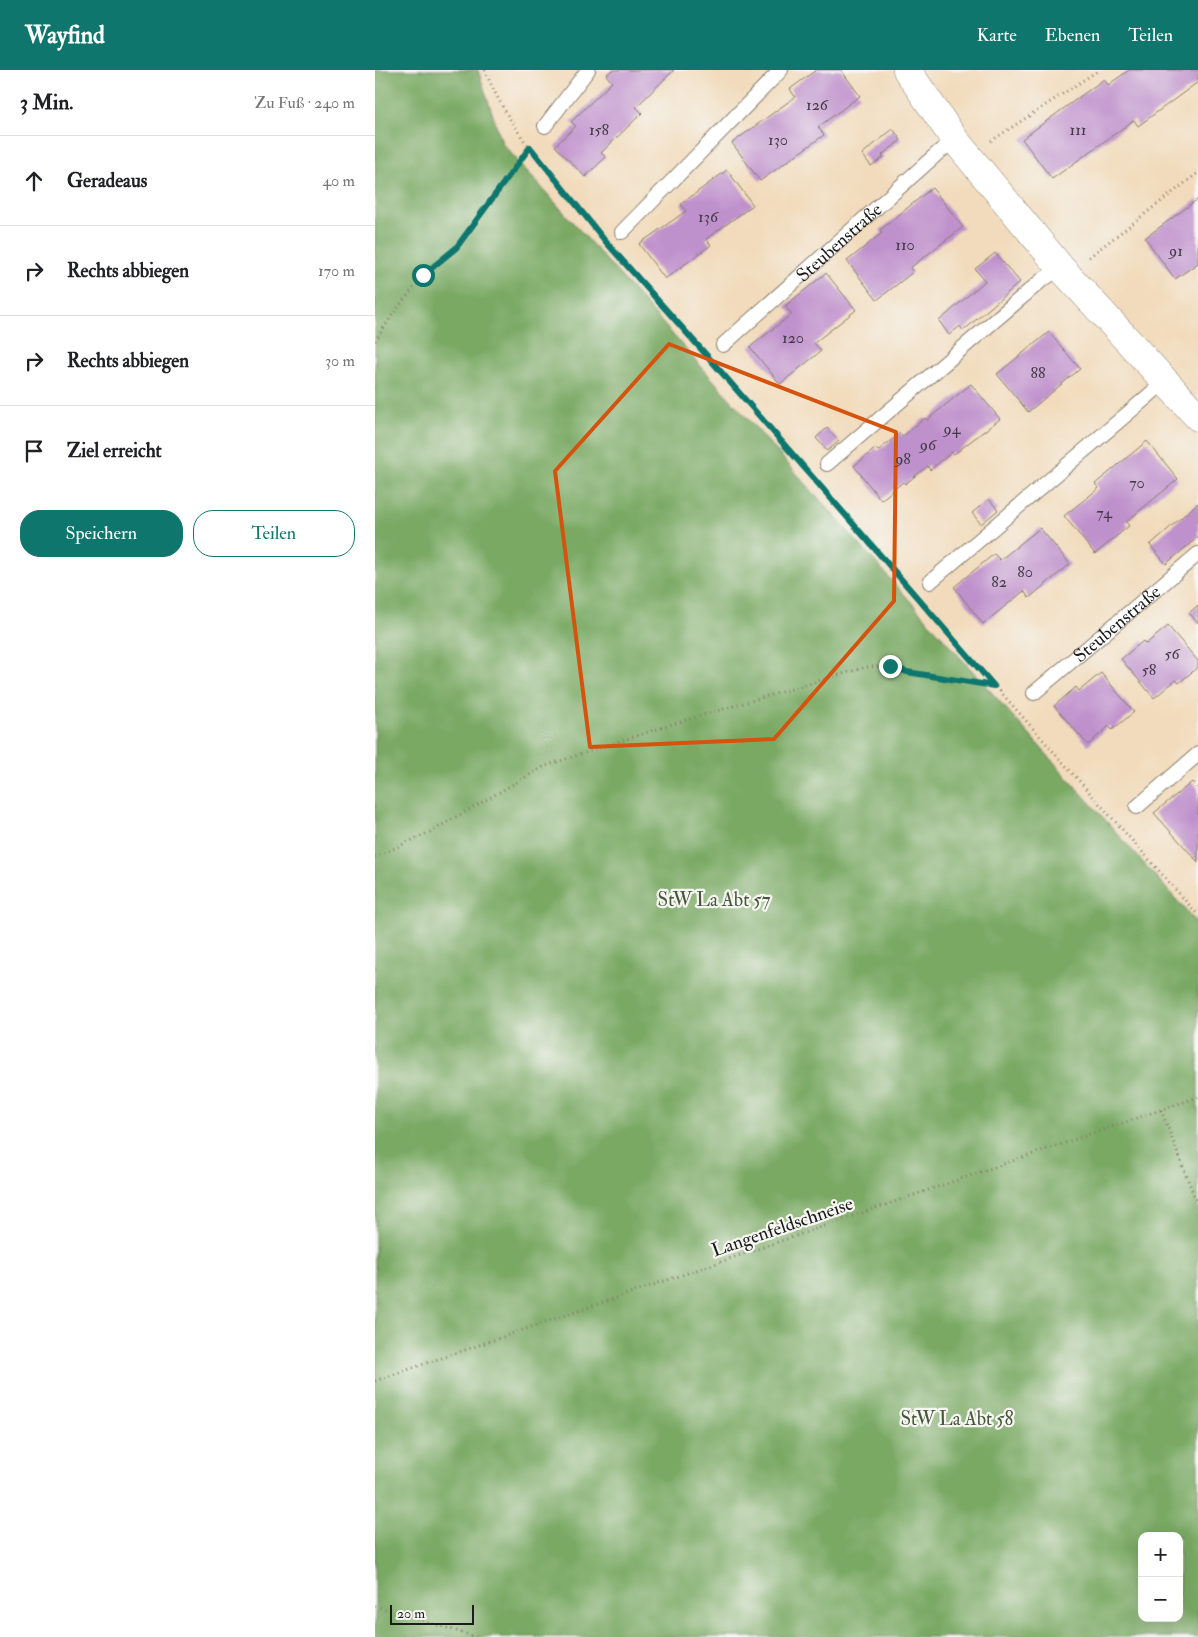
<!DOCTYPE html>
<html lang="de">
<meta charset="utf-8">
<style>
:root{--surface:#fff;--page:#f2f2f2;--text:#202124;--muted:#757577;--line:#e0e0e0;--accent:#0f766e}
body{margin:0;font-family:"IM FELL Double Pica",serif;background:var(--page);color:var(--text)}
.controls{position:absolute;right:15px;bottom:15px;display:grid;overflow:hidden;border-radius:10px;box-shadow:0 5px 20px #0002}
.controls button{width:45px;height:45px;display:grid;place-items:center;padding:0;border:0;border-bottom:1px solid var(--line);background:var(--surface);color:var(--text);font:25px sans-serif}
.scale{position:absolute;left:15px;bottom:12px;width:84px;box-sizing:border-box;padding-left:5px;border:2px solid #1c1c1c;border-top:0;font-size:14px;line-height:18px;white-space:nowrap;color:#1c1c1c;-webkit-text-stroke:4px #f6f6f2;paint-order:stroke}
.stop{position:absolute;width:15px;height:15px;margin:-11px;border:4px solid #0f766e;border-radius:50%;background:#fff}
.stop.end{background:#0f766e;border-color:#fff;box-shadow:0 1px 5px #0008}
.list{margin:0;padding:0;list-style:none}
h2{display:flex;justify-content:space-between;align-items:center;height:65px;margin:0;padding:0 20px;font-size:21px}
h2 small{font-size:16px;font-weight:400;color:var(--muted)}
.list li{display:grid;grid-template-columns:32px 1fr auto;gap:15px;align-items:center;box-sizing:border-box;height:90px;padding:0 20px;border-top:1px solid var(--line)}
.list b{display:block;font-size:19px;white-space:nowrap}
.list em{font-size:16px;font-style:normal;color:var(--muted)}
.actions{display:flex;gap:10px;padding:15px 20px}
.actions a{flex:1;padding:11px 0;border:1px solid var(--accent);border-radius:20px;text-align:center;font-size:18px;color:var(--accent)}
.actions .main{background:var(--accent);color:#fff}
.icon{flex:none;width:28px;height:28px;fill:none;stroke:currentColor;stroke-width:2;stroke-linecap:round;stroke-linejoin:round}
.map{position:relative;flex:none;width:823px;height:1567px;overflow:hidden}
header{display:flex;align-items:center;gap:30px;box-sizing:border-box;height:70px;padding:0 25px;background:var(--accent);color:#fff}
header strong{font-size:24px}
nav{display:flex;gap:28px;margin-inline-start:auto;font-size:18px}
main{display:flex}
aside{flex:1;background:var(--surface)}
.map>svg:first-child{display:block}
.forest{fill:#79a963;stroke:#4a6240;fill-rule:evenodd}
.building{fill:#bf91cc}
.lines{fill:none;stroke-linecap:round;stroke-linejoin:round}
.lane-casing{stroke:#877c6c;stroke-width:16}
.street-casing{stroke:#877c6c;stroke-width:29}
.path{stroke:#877c6c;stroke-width:3;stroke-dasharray:1 4;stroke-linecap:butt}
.lane{stroke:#fff;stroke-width:14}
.street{stroke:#fff;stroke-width:28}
.route{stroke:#0f766e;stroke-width:6}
.marked{fill:none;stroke:#d4530e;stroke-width:4;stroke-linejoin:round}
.labels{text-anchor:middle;stroke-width:4.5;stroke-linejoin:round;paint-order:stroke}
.number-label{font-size:16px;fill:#453948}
.street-label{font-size:19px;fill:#1c1c1c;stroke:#f6f6f2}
.park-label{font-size:19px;fill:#47563a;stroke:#f6f6f2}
</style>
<header>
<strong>Wayfind</strong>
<nav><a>Karte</a><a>Ebenen</a><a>Teilen</a></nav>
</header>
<main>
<aside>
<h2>3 Min.<small>Zu Fuß · 240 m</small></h2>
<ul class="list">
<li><svg class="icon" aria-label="ahead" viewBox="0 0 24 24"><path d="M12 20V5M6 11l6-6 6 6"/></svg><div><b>Geradeaus</b></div><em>40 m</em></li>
<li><svg class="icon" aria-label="right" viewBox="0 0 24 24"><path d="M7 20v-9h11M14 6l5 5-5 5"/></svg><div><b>Rechts abbiegen</b></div><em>170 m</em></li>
<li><svg class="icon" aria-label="right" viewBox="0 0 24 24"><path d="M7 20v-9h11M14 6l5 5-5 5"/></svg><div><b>Rechts abbiegen</b></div><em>30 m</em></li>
<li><svg class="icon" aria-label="arrive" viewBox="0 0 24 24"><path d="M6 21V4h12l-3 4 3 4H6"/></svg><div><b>Ziel erreicht</b></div></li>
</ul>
<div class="actions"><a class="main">Speichern</a><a>Teilen</a></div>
</aside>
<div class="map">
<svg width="823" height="1567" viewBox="0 0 823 1567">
<rect width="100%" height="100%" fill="#f6f6f2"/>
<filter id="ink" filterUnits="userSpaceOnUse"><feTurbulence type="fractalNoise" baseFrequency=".02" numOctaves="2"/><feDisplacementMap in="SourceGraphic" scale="10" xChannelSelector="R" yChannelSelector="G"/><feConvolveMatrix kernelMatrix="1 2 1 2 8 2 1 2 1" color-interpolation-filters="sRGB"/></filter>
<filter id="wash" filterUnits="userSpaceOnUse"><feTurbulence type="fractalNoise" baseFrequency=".0096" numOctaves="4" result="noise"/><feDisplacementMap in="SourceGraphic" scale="20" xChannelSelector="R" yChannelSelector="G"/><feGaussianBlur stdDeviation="1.12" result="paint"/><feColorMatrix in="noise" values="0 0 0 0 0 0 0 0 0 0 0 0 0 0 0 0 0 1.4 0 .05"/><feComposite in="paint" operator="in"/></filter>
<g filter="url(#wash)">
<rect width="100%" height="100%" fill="#f2dbbc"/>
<path class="forest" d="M0 0H103L127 73 823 854V1567H0ZM767 1466H804V1548H767Z"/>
<g id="blocks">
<g class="building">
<path d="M237 0H299L261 37 267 43 226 83 231 87 210 107 180 76 201 56 196 52 237 12 231 5Z"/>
<path d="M441 0H466L485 26 443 57 449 65 385 111 357 73 420 27 415 19Z"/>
<path d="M754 0H823V12L763 56 759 50 677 109 647 69 729 9 733 15Z"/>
<path d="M518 59 526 70 507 85 509 87 496 96 487 84Z"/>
<path d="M352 100 378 135 331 169 336 175 290 209 264 174 311 141 306 134Z"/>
<path d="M557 118 588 157 535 198 538 202 502 230 472 191 507 163 505 160Z"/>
<path d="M823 129V193L800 209 770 168Z"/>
<path d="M620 183 645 212 588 261 585 256 574 265 564 251 610 211 600 199Z"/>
<path d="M451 203 481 240 439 273 446 281 405 314 375 277 417 244 410 236Z"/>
<path d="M674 262 705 299 653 342 622 304Z"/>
<path d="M596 314 625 349 579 384 577 382 555 400 553 396 530 414 528 412 506 430 479 396 501 378 503 381 525 363 528 366 550 348 552 350Z"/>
<path d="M452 358 464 371 452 381 441 368Z"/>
<path d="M772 371 803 409 751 452 754 456 720 484 689 446 724 418 720 414Z"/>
<path d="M614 429 623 440 606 454 597 443Z"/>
<path d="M823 433V467L791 494 775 475Z"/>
<path d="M665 458 695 494 654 528 649 521 608 554 579 517 619 484 625 490Z"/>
<path d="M823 535V553L814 543Z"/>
<path d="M793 556 823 591V597L804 613 801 610 779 628 746 589 768 571 771 574Z"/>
<path d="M726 603 759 642 737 660 734 656 713 675 679 636 701 617 704 621Z"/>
<path d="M817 712 823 718V792L779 743Z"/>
</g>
</g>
</g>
<g filter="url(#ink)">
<use href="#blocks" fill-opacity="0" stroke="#877c6c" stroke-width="1"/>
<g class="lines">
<defs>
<g id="lane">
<path d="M170 56 213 0"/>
<path d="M247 162 406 0"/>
<path id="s1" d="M348 275 564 82 580 70"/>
<path d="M452 394 667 210 686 198"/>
<path d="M555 512 772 327 790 311"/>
<path id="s2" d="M659 623 823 484"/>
<path d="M762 737 823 684"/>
</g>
<path id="street" d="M532 0 580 70 686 198 823 347"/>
</defs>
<use href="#lane" class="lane-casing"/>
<use href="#street" class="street-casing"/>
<g class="path">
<path d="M110 0C134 62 184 114 225 165"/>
<path d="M616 71 724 0"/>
<path d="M239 181 327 279"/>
<path d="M714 187 823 103"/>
<path d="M0 271 20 241 49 205 81 178 155 77"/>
<path d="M341 295 431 400"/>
<path d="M442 412 535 519"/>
<path d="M545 531 823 845"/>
<path d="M0 787 55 762 170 696 291 656 491 597 515 596 532 602 619 616"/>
<path d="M786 1040 823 1136"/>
<path d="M0 1311 823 1027"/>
<path d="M0 1536 101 1567"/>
</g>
<use href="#lane" class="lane"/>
<use href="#street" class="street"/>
</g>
</g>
<g class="lines" filter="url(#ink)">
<path class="route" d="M48 205 81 178 155 77 231 172 334 288 619 616 532 602 515 596"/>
</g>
<path class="marked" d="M294 274 521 362 519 531 399 669 215 677 180 401Z"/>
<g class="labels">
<g class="number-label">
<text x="442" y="40">126</text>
<text x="224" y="65">158</text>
<text x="703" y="65">111</text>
<text x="403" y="75">130</text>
<text x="333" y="152">136</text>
<text x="530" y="180">110</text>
<text x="801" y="186">91</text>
<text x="418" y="273">120</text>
<text x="663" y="308">88</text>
<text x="577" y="364">94</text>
<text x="553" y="380">96</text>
<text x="528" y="394">98</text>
<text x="762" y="418">70</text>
<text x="729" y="448">74</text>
<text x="650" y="507">80</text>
<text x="624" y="517">82</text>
<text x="797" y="589">56</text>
<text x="774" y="605">58</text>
</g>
<g class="street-label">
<text dy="7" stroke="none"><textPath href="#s1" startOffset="155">Steubenstraße</textPath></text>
<text dy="7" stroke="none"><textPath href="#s2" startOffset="108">Steubenstraße</textPath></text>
<text transform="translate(407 1156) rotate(-19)" y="7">Langenfeldschneise</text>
</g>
<g class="park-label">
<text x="339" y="836">StW La Abt 57</text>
<text x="582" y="1355">StW La Abt 58</text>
</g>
</g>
</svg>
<div class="controls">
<button>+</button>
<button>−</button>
</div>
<div class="scale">20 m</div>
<div class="stop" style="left:48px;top:205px"></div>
<div class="stop end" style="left:515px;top:596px"></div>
</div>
</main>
